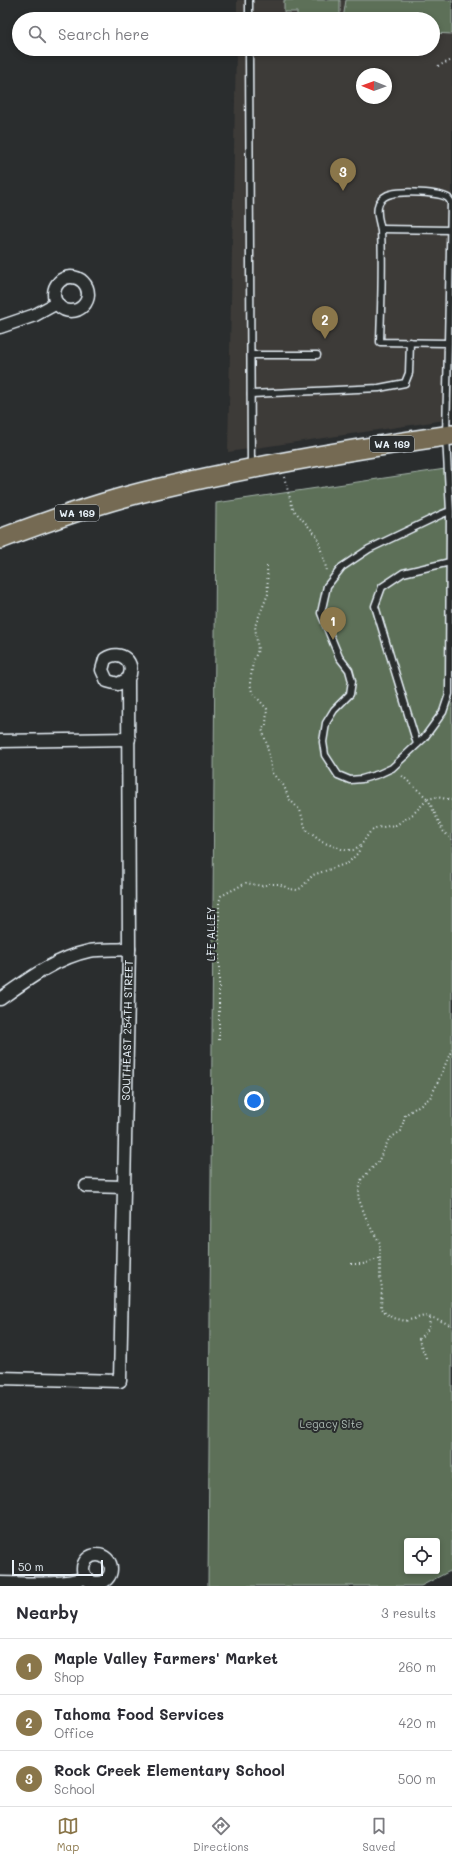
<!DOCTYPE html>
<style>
:root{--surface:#fff;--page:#f2f2f3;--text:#2b2b33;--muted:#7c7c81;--line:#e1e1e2;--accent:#8a764a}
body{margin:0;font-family:Mali,sans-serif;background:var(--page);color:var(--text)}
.controls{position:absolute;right:12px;bottom:12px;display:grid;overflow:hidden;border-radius:4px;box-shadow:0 2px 6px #0003}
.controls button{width:36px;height:36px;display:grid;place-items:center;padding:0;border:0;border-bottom:1px solid var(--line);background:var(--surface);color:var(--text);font:20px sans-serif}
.compass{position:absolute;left:356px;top:68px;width:36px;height:36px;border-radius:50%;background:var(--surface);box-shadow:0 2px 6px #0003;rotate:271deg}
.scale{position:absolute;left:12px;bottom:10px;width:91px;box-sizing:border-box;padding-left:4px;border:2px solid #e8f1f8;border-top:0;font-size:11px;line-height:14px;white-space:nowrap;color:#e8f1f8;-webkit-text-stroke:3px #2a2d2e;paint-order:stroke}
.you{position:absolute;left:254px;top:1101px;width:14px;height:14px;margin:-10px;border:3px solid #fff;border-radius:50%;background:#1a73e8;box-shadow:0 0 0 6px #1a73e833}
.badge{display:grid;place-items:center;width:26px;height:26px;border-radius:50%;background:var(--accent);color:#fff;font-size:13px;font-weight:700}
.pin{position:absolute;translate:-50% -33px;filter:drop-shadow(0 1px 2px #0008)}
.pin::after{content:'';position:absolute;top:21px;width:14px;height:12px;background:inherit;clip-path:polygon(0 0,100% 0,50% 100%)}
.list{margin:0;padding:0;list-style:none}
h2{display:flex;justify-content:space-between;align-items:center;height:52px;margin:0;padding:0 16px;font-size:17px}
h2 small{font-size:13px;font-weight:400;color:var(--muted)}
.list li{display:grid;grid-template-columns:26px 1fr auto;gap:12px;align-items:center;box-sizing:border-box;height:56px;padding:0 16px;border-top:1px solid var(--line)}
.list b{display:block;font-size:15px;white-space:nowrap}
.list p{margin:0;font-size:13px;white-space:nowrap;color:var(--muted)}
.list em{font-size:13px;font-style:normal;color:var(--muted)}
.icon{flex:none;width:22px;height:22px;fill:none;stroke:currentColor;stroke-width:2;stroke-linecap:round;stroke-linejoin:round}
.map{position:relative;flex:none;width:452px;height:1586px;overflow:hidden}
.search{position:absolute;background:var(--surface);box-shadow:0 2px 6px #0003;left:12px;right:12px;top:12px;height:44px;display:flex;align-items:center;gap:10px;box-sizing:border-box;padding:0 14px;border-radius:22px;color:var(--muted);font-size:15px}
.sheet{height:220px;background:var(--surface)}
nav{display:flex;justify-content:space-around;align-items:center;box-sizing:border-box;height:56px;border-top:1px solid var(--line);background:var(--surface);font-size:11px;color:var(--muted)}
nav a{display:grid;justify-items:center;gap:2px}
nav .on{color:var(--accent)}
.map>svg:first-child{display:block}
.built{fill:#3d3b38;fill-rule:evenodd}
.green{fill:#5d7059;stroke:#a2b0a8;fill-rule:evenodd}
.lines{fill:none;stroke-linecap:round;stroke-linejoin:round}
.service-casing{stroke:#e8f1f8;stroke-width:9}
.minor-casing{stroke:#e8f1f8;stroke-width:15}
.primary-casing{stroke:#e8f1f8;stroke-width:22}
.path{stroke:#e8f1f8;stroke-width:2;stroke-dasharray:1 3;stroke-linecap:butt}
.service{stroke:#2a2d2e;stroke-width:6}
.minor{stroke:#2a2d2e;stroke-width:12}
.primary{stroke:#746b52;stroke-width:19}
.labels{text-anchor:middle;stroke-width:4;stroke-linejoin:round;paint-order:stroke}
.shield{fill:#2a2d2e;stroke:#afb6bb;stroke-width:1}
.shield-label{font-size:10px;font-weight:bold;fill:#e8f1f8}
.street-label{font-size:11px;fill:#e8f1f8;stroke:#2a2d2e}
.park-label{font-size:11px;fill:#a9b7b0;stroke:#2a2d2e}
</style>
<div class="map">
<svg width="452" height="1586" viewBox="0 0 452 1586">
<rect width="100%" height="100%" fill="#2a2d2e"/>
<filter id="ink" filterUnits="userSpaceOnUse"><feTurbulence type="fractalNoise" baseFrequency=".025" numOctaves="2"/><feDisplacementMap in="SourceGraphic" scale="8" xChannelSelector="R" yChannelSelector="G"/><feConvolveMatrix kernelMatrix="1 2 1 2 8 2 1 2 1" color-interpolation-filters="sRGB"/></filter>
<g filter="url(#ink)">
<path class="built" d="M237 0H452V419L228 452 236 49H433V19H237ZM362 74H386V98H362Z"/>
<g class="green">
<path d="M284 0H340V19H297V12H284Z"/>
<path d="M346 0H452V34L433 33V19H343Z"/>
<path d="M452 468V1570L421 1586H208L216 503ZM407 1541H437V1571H407Z"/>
</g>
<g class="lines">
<defs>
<g id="service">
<path d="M249 19V0"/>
<path d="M249 49 251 467"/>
<path d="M381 229 452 230"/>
<path d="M448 343 451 202 448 198C439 192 402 191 391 194 386 195 381 199 379 203 375 212 380 222 381 231 383 268 381 305 380 342L448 343 446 436 450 511 449 694 443 712 424 738 392 768 379 774 362 779 350 780 338 775 325 755 323 742 326 723 334 710 350 694 352 681 349 670 339 657 321 613 327 586 342 567 369 549 440 515 450 511"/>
<path d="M251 355H317"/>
<path d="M251 394 379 388 405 383 409 373 410 342"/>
<path d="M417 744 375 606 382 587 403 573 450 562"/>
</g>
<g id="minor">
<circle cx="71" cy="294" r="17"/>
<path d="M0 327 35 315 57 303"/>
<path d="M0 741 129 739"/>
<path d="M0 999C27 980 56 958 89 951 101 949 116 950 129 949"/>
<path d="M86 1186 124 1187"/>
<path id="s1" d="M0 1378 120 1381 129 949 128 679C137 663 121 648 105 659L102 670 107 681 118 684 128 679"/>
<circle cx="97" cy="1569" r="14"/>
<path d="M0 1583C29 1583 58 1586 86 1578"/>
</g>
<path id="primary" d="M0 539C50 520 104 501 156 489 254 466 353 449 452 435"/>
</defs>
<use href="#service" class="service-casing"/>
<use href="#minor" class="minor-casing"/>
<use href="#primary" class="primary-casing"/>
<g class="path">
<path d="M438 66 452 60"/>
<path d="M284 477 293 509 317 536 327 571"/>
<path d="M267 566 268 594 255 626 258 650 253 662 250 683 252 692 267 709 266 725 262 729 267 745 272 773 284 786 289 799 300 810 306 830 322 842 344 850H353L361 845 370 832 376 828 396 825 413 814 428 799 400 774"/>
<path d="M452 800 437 797 428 799 443 831 452 840"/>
<path d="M219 1040V902L221 896 246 883 262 886 269 884H279L290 889 297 890 301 888 313 875 348 863 358 853 361 846"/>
<path d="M452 1049 437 1084 430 1098 405 1115 401 1131 389 1139 378 1162 361 1180 358 1197 368 1223 380 1243V1277L382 1288 381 1307 385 1313 394 1318 405 1321 425 1316 437 1319 452 1326"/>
<path d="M351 1264H363L381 1258"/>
<path d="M426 1358C424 1351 420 1346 419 1339L429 1328 430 1317"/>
</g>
<use href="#service" class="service"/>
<use href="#minor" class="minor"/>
<use href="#primary" class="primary"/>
</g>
</g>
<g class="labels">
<g class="shield">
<rect x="370" y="436" width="44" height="16" rx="3"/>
<rect x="55" y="505" width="44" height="16" rx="3"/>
</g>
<g class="shield-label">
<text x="392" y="448">WA 169</text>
<text x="77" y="517">WA 169</text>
</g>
<g class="street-label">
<text transform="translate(211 934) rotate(-90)" y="4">LFE ALLEY</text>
<text dy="4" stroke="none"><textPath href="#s1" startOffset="471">SOUTHEAST 254TH STREET</textPath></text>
</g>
<g class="park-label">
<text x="331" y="1428">Legacy Site</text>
</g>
</g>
</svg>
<div class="controls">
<button><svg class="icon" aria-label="locate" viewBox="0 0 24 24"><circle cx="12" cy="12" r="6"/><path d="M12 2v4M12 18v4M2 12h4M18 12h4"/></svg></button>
</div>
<svg class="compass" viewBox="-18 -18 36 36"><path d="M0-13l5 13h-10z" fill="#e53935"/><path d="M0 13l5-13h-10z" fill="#7c7c81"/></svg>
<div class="scale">50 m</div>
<div class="you"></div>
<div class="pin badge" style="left:333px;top:640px">1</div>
<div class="pin badge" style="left:325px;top:339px">2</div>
<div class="pin badge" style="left:343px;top:191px">3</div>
<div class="search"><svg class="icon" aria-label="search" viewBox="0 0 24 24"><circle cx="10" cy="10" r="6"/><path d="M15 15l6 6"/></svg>Search here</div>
</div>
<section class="sheet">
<h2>Nearby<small>3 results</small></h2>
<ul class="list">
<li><span class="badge">1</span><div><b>Maple Valley Farmers' Market</b><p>Shop</p></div><em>260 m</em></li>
<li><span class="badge">2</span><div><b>Tahoma Food Services</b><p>Office</p></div><em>420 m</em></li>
<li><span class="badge">3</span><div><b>Rock Creek Elementary School</b><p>School</p></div><em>500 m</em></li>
</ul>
</section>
<nav>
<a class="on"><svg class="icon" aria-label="map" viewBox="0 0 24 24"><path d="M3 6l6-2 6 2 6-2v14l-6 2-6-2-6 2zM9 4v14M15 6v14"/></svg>Map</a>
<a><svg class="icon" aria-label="directions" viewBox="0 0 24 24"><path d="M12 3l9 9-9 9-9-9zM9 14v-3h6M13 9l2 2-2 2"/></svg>Directions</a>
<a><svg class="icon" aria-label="saved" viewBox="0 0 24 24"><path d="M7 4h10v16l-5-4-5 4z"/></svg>Saved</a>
</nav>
